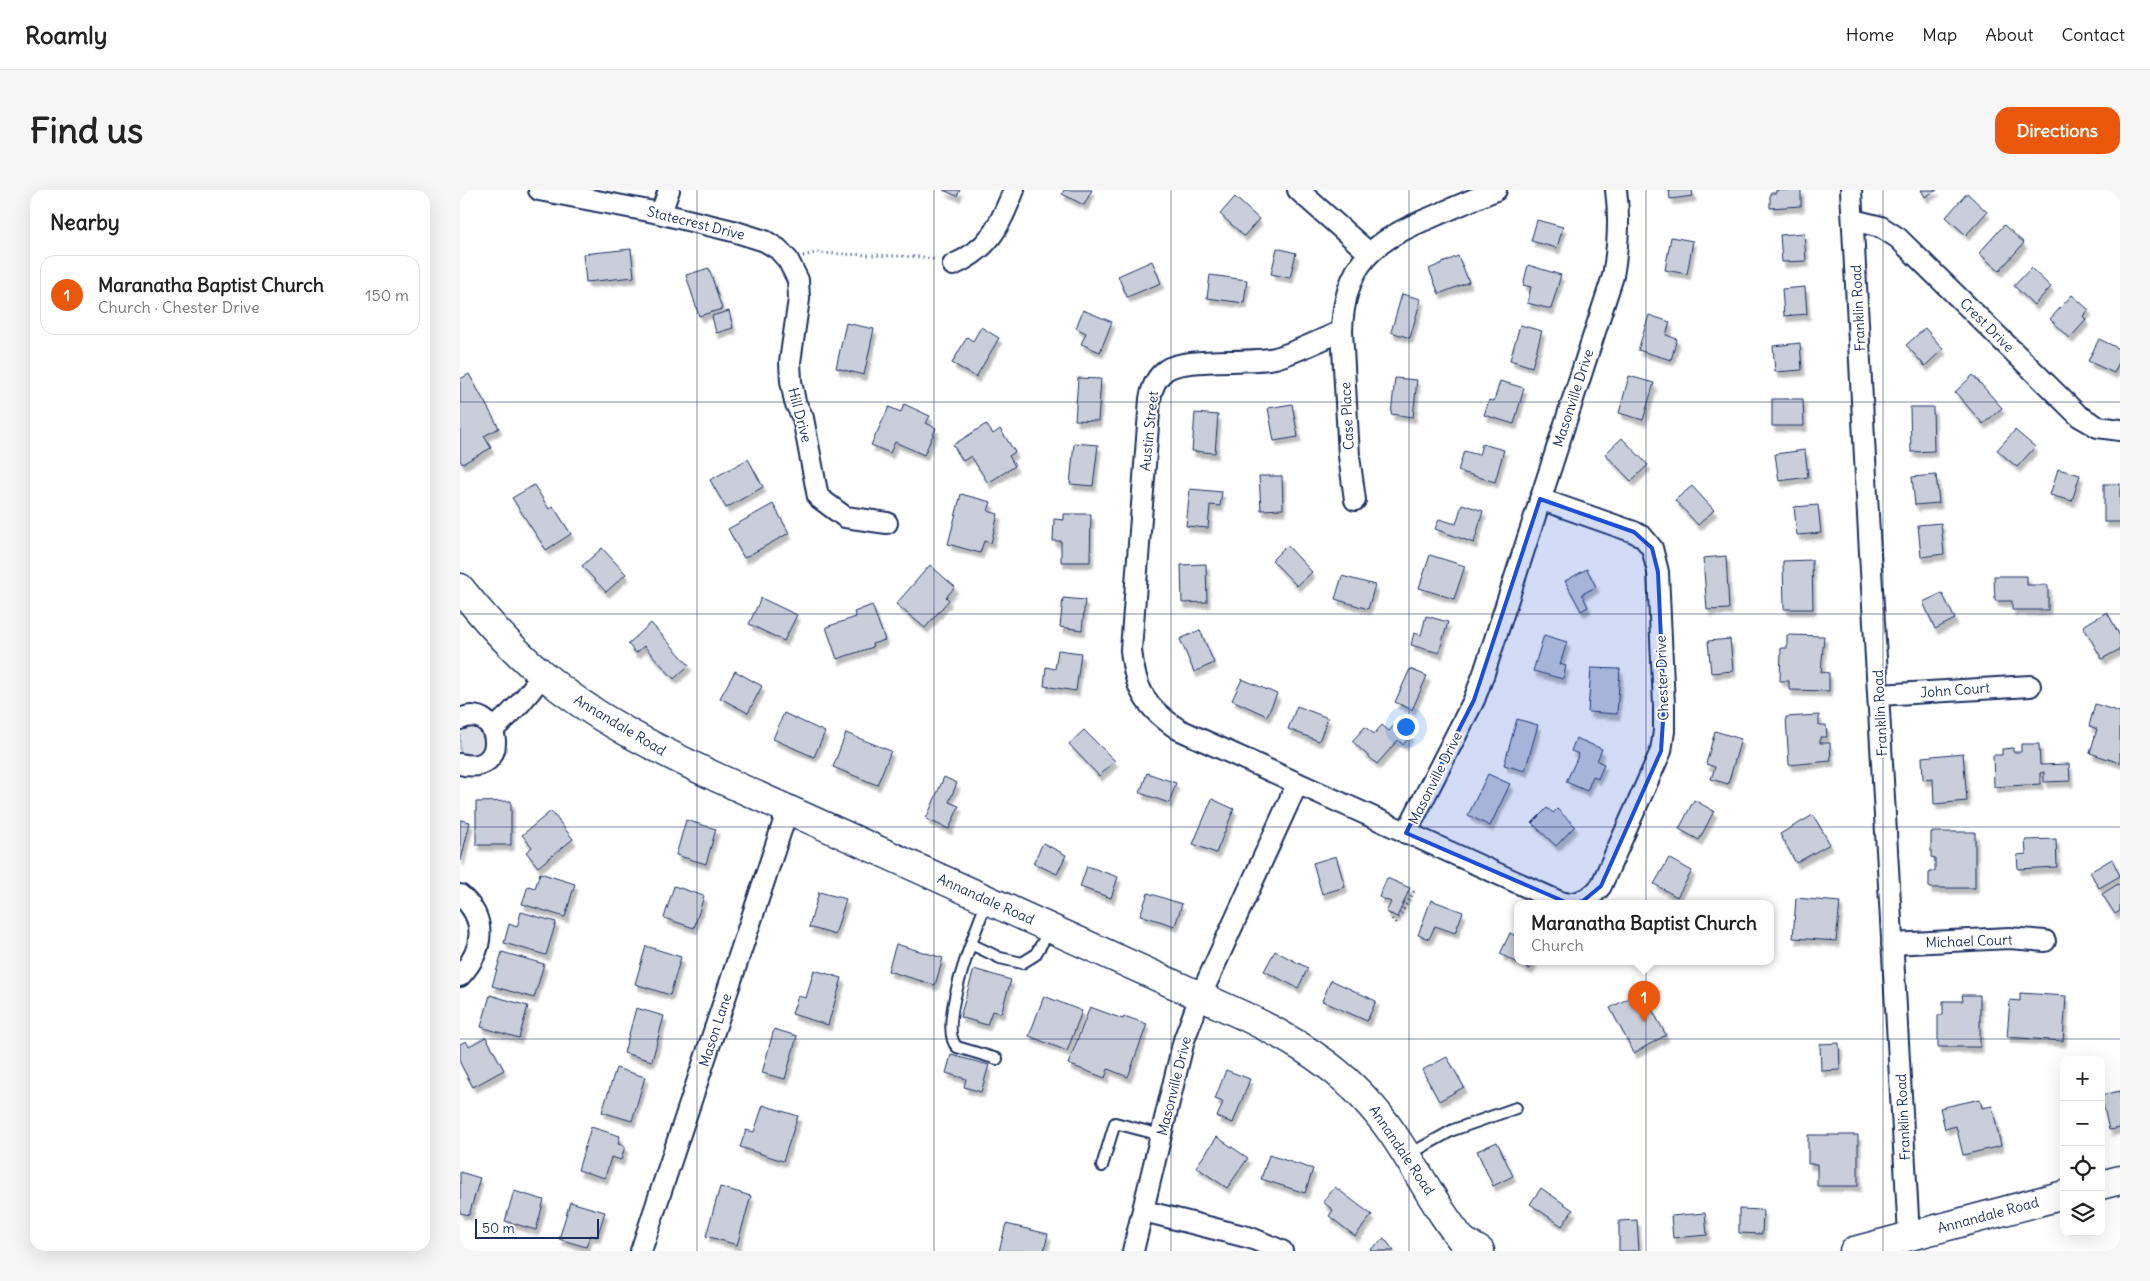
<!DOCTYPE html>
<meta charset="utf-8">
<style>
:root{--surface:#fff;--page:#f6f6f6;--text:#222;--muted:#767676;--line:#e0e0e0;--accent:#ea580c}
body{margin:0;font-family:Delius,sans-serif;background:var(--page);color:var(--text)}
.controls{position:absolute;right:15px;bottom:15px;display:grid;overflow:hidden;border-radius:10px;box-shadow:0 5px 20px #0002}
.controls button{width:45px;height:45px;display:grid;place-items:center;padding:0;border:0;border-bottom:1px solid var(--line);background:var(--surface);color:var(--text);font:25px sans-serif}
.scale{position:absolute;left:15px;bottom:12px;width:124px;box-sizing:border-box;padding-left:5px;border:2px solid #1b2f5e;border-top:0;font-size:14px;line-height:18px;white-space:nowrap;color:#1b2f5e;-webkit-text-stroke:4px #fff;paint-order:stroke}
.you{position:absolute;left:945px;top:536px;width:18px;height:18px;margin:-12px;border:4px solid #fff;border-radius:50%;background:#1a73e8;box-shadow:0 0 0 8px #1a73e833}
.badge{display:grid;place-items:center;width:32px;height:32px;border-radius:50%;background:var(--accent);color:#fff;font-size:16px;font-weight:700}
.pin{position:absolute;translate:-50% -41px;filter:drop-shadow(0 1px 2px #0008)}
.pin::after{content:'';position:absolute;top:26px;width:18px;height:15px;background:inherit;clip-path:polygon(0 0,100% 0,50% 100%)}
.popup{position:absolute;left:1054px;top:710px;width:260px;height:65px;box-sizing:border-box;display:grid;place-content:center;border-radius:10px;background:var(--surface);filter:drop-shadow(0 1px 4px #0005);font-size:16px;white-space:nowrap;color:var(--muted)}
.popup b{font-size:19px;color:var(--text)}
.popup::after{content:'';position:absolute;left:50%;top:100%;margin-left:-10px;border:10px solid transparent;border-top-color:var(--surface)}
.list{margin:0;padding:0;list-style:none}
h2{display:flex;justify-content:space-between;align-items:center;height:65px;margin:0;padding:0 20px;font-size:21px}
h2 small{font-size:16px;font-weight:400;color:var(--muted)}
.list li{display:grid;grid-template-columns:32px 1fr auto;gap:15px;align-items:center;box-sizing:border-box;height:80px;margin:0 10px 10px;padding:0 10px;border:1px solid var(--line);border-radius:15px}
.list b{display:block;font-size:19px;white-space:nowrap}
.list p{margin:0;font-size:16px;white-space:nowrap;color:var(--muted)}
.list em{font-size:16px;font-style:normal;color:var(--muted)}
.icon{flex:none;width:28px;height:28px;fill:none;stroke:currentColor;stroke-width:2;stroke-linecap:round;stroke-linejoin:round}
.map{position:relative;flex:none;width:1660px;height:1061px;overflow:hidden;border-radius:15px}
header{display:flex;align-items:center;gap:30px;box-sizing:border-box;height:70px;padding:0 25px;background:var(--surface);border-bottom:1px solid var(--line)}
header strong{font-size:24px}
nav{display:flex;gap:28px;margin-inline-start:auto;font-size:18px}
.intro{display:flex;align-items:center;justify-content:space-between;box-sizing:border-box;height:120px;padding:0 30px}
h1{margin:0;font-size:35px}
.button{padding:12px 22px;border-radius:15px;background:var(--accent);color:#fff;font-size:18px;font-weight:700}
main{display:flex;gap:30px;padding:0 30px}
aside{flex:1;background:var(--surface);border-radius:15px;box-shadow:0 5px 20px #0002}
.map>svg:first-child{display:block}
.green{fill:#dee1e7;stroke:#7c88a2}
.building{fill:#caceda;stroke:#1b2f5e;filter:url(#shadow)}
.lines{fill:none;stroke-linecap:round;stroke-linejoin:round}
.service-casing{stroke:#1b2f5e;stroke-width:14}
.minor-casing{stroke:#1b2f5e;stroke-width:24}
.secondary-casing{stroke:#1b2f5e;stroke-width:31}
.primary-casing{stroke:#1b2f5e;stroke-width:31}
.path{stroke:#1b2f5e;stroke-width:3;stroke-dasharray:1 4;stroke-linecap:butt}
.service{stroke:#fff;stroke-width:10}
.minor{stroke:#fff;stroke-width:20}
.secondary{stroke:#fff;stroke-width:28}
.primary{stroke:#fff;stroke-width:28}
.marked{fill:#1d4ed8;fill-opacity:0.2;stroke:#1d4ed8;stroke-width:4;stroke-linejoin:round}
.grid{fill:none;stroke:#1b2f5e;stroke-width:1;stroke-opacity:0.55}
.labels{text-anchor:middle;stroke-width:4;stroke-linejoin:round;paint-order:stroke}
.street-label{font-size:14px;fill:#1b2f5e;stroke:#fff}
</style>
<header>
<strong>Roamly</strong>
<nav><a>Home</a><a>Map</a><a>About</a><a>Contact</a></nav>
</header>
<div class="intro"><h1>Find us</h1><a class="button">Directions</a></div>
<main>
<aside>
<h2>Nearby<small></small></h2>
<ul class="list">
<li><span class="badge">1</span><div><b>Maranatha Baptist Church</b><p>Church · Chester Drive</p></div><em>150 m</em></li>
</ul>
</aside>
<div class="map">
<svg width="1660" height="1061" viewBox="0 0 1660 1061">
<defs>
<filter id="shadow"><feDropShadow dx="3" dy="5.5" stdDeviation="1" flood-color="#0004"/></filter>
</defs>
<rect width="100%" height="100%" fill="#fff"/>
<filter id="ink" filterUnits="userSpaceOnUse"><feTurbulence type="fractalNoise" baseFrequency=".02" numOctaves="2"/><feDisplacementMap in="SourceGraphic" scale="10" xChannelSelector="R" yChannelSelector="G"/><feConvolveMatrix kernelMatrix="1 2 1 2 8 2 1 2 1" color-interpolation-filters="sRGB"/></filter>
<g filter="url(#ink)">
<path class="green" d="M10 536C24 540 29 553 19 565L0 566V538Z"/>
<g class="building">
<path d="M483 0H500L497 6Z"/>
<path d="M604 0H632L624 15 602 4Z"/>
<path d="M1209 0H1232L1233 6 1210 9Z"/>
<path d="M1316 0H1341V16L1310 18V3H1316Z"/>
<path d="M1461 0H1477L1465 7Z"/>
<path d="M1507 3 1527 22 1506 45 1486 27Z"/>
<path d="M775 7 799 29 784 46 760 24Z"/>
<path d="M1077 30 1103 37 1097 58 1071 51Z"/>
<path d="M1544 35 1564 53 1539 81 1519 63Z"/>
<path d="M1344 43 1346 71 1322 72 1320 45Z"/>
<path d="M1211 47 1233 51 1227 84 1205 80Z"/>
<path d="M817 58 836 63 830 88 811 84Z"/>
<path d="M171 59 174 87 126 92 123 64Z"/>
<path d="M998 66 1009 92 979 104 969 79Z"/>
<path d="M692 71 701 93 667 107 658 86Z"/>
<path d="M1068 75 1101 85 1091 119 1067 113 1071 97 1063 95Z"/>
<path d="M249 78 262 119 239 126 226 85Z"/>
<path d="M1571 78 1591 97 1574 115 1554 96Z"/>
<path d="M750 85 787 90 784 113 747 108Z"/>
<path d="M1345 97 1347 124 1324 126 1322 99Z"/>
<path d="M942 104 961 109 950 148 931 142Z"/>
<path d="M1612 105 1629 120 1623 126 1626 130 1610 148 1590 129Z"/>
<path d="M623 120 652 132 640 162 621 154 626 143 616 138Z"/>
<path d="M269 121 273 138 256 143 252 126Z"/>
<path d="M1189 125 1210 132 1206 145 1217 149 1211 170 1178 160Z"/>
<path d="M386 133 414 139 404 185 376 178Z"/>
<path d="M1060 135 1082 141 1072 177 1050 170Z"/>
<path d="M521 137 539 148 516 187 492 173 507 147 513 151Z"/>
<path d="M1465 138 1483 159 1465 176 1446 155Z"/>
<path d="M1639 149 1660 159V170L1654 183 1628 171Z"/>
<path d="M1340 153 1342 180 1315 182 1313 156Z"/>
<path d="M9 184 39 238 24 246 31 258 2 274 0 270V189Z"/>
<path d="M1513 185 1542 218 1523 234 1495 202Z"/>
<path d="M1169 186 1194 193 1183 230 1159 223Z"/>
<path d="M618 188 641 189 638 231 615 230Z"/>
<path d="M935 188 957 190 953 227 931 224Z"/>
<path d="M1040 191 1064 198 1054 234 1024 225 1029 210 1034 211Z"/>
<path d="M1312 209H1343L1344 236H1312Z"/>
<path d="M444 214 470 226 466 233 476 238 464 265 435 252 430 263 411 255 429 217 441 222Z"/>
<path d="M832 214 838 247 814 251 808 218Z"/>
<path d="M1450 217H1473L1474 261 1451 262Z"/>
<path d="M735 223 758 225 755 263 732 261Z"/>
<path d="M526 234 533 244 540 239 555 262 549 266 555 276 528 293 511 266 503 271 493 255Z"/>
<path d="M1555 240 1575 257 1557 277 1537 260Z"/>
<path d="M1162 248 1188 275 1171 291 1145 264Z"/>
<path d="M614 253 638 255 633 296 610 294Z"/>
<path d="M1022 254 1044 260 1035 292 998 281 1004 261 1019 265Z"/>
<path d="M1345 260 1348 287 1319 291 1315 264Z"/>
<path d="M288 269 303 297 266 318 250 290Z"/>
<path d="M1598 279 1620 285 1612 311 1590 305Z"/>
<path d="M1476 285 1479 313 1455 315 1452 287Z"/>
<path d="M799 286H822L823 319 801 320Z"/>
<rect x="1644" y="294" width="16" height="38"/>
<path d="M74 295 89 319 93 316 111 344 86 360 52 308Z"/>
<path d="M1232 296 1254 320 1238 335 1215 310Z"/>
<path d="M730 299 762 302 760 316 750 315 748 338 726 336Z"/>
<path d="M501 304 531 312 528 321 538 324 531 353 524 351 520 363 488 354Z"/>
<path d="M313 314 329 343 284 368 268 339Z"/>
<path d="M1002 314 1023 321 1014 353 975 339 979 329 996 334Z"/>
<path d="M1358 315 1361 343 1337 345 1334 317Z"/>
<path d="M604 324H631L630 372H601V351H593L594 329 604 330Z"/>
<path d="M1481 333 1484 364 1461 367 1458 335Z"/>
<path d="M827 355 852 382 837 396 812 370Z"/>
<path d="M142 358 166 384 146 402 122 376Z"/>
<path d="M970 365 1005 376 994 409 959 398Z"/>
<path d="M1266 366 1269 419 1247 420 1243 368Z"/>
<path d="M1352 370 1353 419H1324L1323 371Z"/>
<path d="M746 374 747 412 722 413 721 375Z"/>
<path d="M470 375 495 397 486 407 489 410 465 438 436 414Z"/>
<path d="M1127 379 1136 397 1122 404 1128 417 1121 421 1105 391Z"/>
<path d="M882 386 915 395 908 419 875 409Z"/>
<path d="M1534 386H1567V395H1588V420H1552V411H1535Z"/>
<path d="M1482 403 1495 429 1475 439 1463 412Z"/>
<path d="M301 408 337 425 324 451 289 434Z"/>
<path d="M603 408 625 410 622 440 600 437Z"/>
<path d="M412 415 425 450 412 454 413 457 377 469 366 437 396 427 394 422Z"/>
<path d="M1647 422 1660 446V459L1642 469 1623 436Z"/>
<path d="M966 426 988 432 979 463 951 455 954 443 961 445Z"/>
<path d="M191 433 229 475 214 489 184 456 176 463 168 454Z"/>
<path d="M740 440 754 473 734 482 720 449Z"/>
<path d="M1084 445 1107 452 1100 474 1106 476 1103 489 1073 481Z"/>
<path d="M1327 445 1364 446 1361 482 1369 483V501L1329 500V491H1320L1321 458H1327Z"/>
<path d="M1270 449 1273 481 1251 483 1248 451Z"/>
<path d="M598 460 621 463 616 501 584 496 586 477 595 479Z"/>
<path d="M1131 478 1160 479 1157 524 1128 522Z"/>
<path d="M950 479 967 486 952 520 935 512Z"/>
<path d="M275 481 302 496 288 523 260 508Z"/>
<path d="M782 489 817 504 807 526 772 510Z"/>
<path d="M1635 514 1660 522V573L1630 563 1637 539 1629 536Z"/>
<path d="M837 516 868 528 859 551 828 539Z"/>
<path d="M324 523 365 542 354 567 313 549Z"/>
<path d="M1359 525V535H1366L1367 547H1360V553H1370L1371 571 1329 575 1326 527Z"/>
<path d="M1057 529 1078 535 1065 581 1044 575Z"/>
<path d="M937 532 951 545 943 555 938 550 917 574 892 551 905 537 914 544 922 535 929 541Z"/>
<path d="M624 540 655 571 639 586 609 554Z"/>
<path d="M1255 541 1281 549 1268 594 1251 589 1255 577 1246 574Z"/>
<path d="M386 543 431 561 417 595 373 577Z"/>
<path d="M1116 548 1142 559 1137 571 1144 574 1138 589 1133 586 1127 601 1106 592 1119 564 1111 561Z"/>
<path d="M1561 554H1579L1580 575 1609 574 1610 591 1584 592V582L1580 583V594L1534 597 1533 565H1542V559L1553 558V562H1561Z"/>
<path d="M1503 563 1507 611 1474 614 1473 589 1463 590 1462 567Z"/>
<path d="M687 583 716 593 709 613 680 603Z"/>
<path d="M1028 584 1050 594 1030 636 1008 625Z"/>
<path d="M484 587 497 593 489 612 499 616 489 639 466 629Z"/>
<path d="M752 609 774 619 756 663 733 654Z"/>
<path d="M1234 610 1254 621 1239 650 1219 639Z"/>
<path d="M51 611V655H16V612Z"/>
<path d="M1087 618 1093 623 1097 619 1115 636 1096 656 1072 633Z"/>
<path d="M91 621 113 649 78 677 66 662 72 657 62 645Z"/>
<path d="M1353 625 1370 654 1336 673 1320 644Z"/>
<path d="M0 630 10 632 1 670H0Z"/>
<path d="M226 630 256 639 246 674 216 665Z"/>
<path d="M1471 642H1515V698H1469V681H1475V668L1471 667Z"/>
<path d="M1596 649 1597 677 1558 679 1557 665 1566 664 1565 650Z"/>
<path d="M583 653 606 665 597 684 573 673Z"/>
<path d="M876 666 885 697 862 704 853 673Z"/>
<path d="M1209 668 1232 681 1217 707 1194 694Z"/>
<path d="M1652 669 1660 686 1639 698 1630 682Z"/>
<path d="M627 676 658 687 651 708 620 697Z"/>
<path d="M80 683 115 694 105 727 62 714 68 696 75 698Z"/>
<path d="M927 688 950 698 937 727 926 722 931 712 919 707Z"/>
<path d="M1658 694 1660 696V721L1655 724 1642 704Z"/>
<path d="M214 696 244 706 234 738 204 728Z"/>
<path d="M359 702 386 709 375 745 349 737Z"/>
<path d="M688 703 722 714 715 736 680 725Z"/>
<path d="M1336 708 1380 712 1376 751 1333 748Z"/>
<path d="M971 710 1003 722 995 743 975 736 969 749 958 745Z"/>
<path d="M61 722 96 732 86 765 44 753 49 734 57 737Z"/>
<path d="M1050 743 1058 747V771H1074L1070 779 1040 764Z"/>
<path d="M436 754 483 768 475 795 428 781Z"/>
<path d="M186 756 221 767 210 805 175 794Z"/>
<path d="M815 761 848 778 838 798 804 781Z"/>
<path d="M42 762 84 774 74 808 32 796Z"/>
<path d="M514 779 551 790 541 823 532 821 527 835 500 827Z"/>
<path d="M354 780 382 788 368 835 332 824 338 806 346 808Z"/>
<path d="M871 790 916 811 907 831 862 811Z"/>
<path d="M1182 801 1206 845 1174 863 1150 818Z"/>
<path d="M1560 803 1606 806 1603 851 1547 847 1550 810 1560 811Z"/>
<path d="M30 805 68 816 59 848 21 837Z"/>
<path d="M1502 805H1520V857H1478V825H1483V811H1503Z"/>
<path d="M584 806 622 821 607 861 569 846Z"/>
<path d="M630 817 663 829 664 826 687 834 668 887 648 879 645 888 608 874Z"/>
<path d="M176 818 204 826 192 871 164 863Z"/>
<path d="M314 839 337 846 325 889 302 883Z"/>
<path d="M26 847 44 880 13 897 0 873V854L6 851 9 856Z"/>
<path d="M1379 853 1380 880 1361 881 1360 854Z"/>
<path d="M491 865 529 875 521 902 504 897 506 889 486 883Z"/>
<path d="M987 867 1004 897 979 911 962 880Z"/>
<path d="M156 878 185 887 172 931 142 922Z"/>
<path d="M766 880 790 889 773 933 757 927 763 912 755 909Z"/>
<path d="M1660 901V938L1649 940 1641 905Z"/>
<path d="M1520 909 1522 918 1532 916 1541 956 1503 965 1496 936 1485 939 1480 918Z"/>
<path d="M303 915 338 926 323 971 280 957 286 940 294 942Z"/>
<path d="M131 937 160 946 158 954 165 956 161 970 151 967 145 988 118 980Z"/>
<path d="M1348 945H1398V996H1357V974H1348Z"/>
<path d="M757 947 788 968 767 998 736 977Z"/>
<path d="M1037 952 1053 986 1033 996 1017 961Z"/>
<path d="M809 965 853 979 845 1003 801 989Z"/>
<path d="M0 982 20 988 9 1025 0 1023Z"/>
<path d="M260 997 291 1006 277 1055 246 1046Z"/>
<path d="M875 997 912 1025 895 1046 869 1026 873 1020 863 1012Z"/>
<path d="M1081 998 1113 1020 1102 1036 1070 1014Z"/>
<path d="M54 1001 84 1010 76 1040 45 1031Z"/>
<path d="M110 1012 145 1022 137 1047 130 1045 126 1057 99 1049Z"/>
<path d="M1279 1019 1303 1020 1302 1044 1279 1043Z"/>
<path d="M1245 1023 1247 1045 1213 1048 1211 1026Z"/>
<path d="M1177 1030 1179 1061H1159V1031Z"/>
<path d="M546 1034 588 1044 584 1061H539Z"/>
<path d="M924 1048 934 1061H911L910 1060Z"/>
</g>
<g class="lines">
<defs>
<g id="service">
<path d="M527 711C517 737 476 837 497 857L537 869"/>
<path d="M511 754 540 768 562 773 575 765 590 740"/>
<path d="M948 965 993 940 1056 918"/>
<path d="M642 976 655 933 701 945"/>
</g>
<g id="minor">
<path d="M79 0 194 22 273 41 305 51 318 59 328 70 338 90 339 109 330 172 331 191 335 212 343 228 358 307 385 327 427 333"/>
<path d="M838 0 909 63"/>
<path d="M1036 0C1014 9 993 18 972 27 913 51 884 74 882 141 860 150 837 162 815 168 787 174 724 167 706 180 696 187 692 197 690 209L671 460C675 499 685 517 718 539L1100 712 1105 713"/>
<path d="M1391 0 1410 363 1449 1045"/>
<path d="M201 23 209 0"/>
<path d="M1393 30 1421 37 1438 48 1619 226 1638 237 1660 240"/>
<path d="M493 75C531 58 539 36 554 0"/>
<path d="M882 141 889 266 895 310"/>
<path d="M1080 309 1174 342 1183 347 1192 358 1198 382 1204 516V541L1201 561 1141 696C1133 706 1125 711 1112 713"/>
<path d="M1419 505 1570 496"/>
<path d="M0 529C41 511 52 587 0 574"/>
<path d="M33 539C53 523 68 506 82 485"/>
<path d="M946 643 1014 510 1024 483 1153 86C1158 57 1160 29 1156 0"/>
<path d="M0 705C28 729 24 760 0 786"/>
<path d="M1432 754 1549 748 1585 751"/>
<path d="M684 1021 791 1048 822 1061"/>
<path d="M181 1061 328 619"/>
<path d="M673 1061 724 850 740 807 837 594"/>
</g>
<path id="secondary" d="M0 398C25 429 51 459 82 484 134 528 195 558 256 587L782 825C845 855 893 886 933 944 959 982 980 1026 1011 1061"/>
<g id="primary">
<path d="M1641 995 1660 990"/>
<path d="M1003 1051 1020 1061"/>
<path d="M1394 1061 1604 1005"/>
</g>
</defs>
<use href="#service" class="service-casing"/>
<use href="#minor" class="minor-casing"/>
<use href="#secondary" class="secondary-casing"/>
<use href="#primary" class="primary-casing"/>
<g class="path">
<path d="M343 66 355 63 464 67 476 70"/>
<path d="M931 724 933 731 936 732 956 698"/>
</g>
<use href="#service" class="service"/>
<use href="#minor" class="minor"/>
<use href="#secondary" class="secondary"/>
<use href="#primary" class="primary"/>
</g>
</g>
<path class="marked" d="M1080 309 1174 342 1192 358 1198 382 1204 516 1201 561 1141 696 1123 711 1110 714 946 643 1014 510Z"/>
<path class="grid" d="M237 0V1061M474 0V1061M711 0V1061M949 0V1061M1186 0V1061M1423 0V1061M0 212H1660M0 424H1660M0 637H1660M0 849H1660"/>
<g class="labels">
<g class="street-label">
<text transform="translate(236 33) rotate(14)" y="5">Statecrest Drive</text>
<text transform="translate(1398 118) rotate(-93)" y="5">Franklin Road</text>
<text transform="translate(1527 135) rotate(45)" y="5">Crest Drive</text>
<text transform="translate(1113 208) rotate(-72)" y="5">Masonville Drive</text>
<text transform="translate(340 225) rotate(75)" y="5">Hill Drive</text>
<text transform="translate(887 226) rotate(-93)" y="5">Case Place</text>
<text transform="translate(689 241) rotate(-84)" y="5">Austin Street</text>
<text transform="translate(1202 488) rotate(-92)" y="5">Chester Drive</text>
<text transform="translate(1495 500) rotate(-4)" y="5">John Court</text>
<text transform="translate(1420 523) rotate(-93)" y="5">Franklin Road</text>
<text transform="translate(160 535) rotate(31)" y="5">Annandale Road</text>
<text transform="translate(975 588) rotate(-63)" y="5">Masonville Drive</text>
<text transform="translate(526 709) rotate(24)" y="5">Annandale Road</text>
<text transform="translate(1509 751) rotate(-2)" y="5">Michael Court</text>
<text transform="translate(255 840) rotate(-72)" y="5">Mason Lane</text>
<text transform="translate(714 896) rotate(-76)" y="5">Masonville Drive</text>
<text transform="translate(1443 927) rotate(-93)" y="5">Franklin Road</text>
<text transform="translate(942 960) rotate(56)" y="5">Annandale Road</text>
<text transform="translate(1528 1025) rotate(-15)" y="5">Annandale Road</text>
</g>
</g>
</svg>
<div class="controls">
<button>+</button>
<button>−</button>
<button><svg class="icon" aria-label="locate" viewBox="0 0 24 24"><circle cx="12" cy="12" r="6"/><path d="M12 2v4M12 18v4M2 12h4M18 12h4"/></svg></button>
<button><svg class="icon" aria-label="layers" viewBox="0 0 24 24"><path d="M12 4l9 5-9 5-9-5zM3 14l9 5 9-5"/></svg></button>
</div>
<div class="scale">50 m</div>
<div class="you"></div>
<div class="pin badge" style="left:1184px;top:832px">1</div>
<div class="popup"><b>Maranatha Baptist Church</b>Church</div>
</div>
</main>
